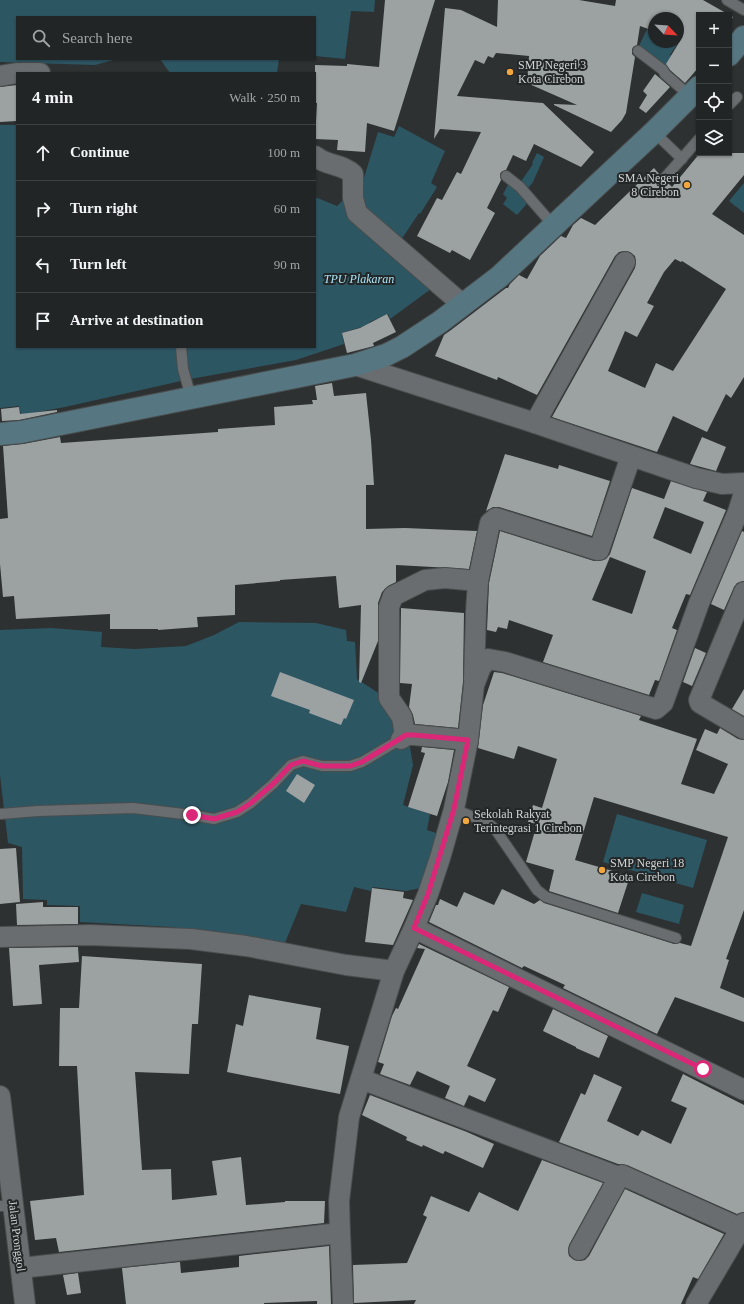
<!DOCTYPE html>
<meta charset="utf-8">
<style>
:root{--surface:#222526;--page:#2a2d2e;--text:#f1f3f6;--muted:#a2a5a7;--line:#3f4243}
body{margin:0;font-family:Georgia,serif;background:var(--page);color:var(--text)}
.controls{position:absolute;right:12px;top:12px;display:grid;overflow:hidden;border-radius:0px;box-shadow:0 1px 3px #0004}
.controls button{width:36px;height:36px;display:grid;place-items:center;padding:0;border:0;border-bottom:1px solid var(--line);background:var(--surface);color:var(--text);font:20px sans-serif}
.compass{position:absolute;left:648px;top:12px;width:36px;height:36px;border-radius:50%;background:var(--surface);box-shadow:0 1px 3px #0004;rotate:115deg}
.stop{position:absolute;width:12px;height:12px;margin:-9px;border:3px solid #db2777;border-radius:50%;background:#fff}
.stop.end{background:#db2777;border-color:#fff;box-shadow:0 1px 4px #0008}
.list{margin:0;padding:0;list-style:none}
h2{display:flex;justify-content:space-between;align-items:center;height:52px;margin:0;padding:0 16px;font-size:17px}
h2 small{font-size:13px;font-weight:400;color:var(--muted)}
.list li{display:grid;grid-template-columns:26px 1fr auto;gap:12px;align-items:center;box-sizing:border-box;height:56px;padding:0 16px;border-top:1px solid var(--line)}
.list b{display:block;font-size:15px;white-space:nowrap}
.list em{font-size:13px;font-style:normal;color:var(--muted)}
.icon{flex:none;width:22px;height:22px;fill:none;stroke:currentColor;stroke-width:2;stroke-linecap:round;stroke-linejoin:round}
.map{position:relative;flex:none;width:744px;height:1304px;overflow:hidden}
.search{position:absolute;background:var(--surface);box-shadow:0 1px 3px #0004;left:16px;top:16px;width:300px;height:44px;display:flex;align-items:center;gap:10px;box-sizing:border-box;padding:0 14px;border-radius:0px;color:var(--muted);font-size:15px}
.panel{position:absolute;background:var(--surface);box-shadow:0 1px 3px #0004;left:16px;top:72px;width:300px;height:276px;border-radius:0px}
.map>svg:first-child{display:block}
.green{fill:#2d5663}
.building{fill:#9ca1a2;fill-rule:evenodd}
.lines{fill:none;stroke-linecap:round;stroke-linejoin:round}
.lane-casing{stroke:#494d4e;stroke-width:12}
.street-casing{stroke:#494d4e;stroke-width:22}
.secondary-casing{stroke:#494d4e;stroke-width:24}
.lane{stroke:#696d6f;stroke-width:10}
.street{stroke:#696d6f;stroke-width:20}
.secondary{stroke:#567781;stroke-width:22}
.route{stroke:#db2777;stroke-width:5}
.poi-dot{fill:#f1a63f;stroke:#232728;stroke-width:1.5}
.labels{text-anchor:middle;stroke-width:4;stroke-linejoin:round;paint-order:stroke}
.poi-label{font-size:12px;fill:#d0d3d3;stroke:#232728;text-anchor:start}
.park-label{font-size:12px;font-style:italic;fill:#aae5f8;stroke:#232728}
.street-label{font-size:12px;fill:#d0d3d3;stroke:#232728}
</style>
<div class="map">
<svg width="744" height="1304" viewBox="0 0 744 1304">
<rect width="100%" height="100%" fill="#2d3132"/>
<g class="green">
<path d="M0 0H375L374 12 351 11 345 59 315 56V17H17V59H117L95 65 0 62Z"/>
<path d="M678 23 687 28 670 55 676 60 668 70 639 46 647 29 654 32V42H678Z"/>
<path d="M160 59H279L277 73H170Z"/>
<path d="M0 125H17V347H315V197L337 206 363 181 378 132 394 137 399 126 445 151 431 183 437 187 420 214 419 213 393 252 435 286 390 319 388 314 370 322 368 325 342 333 344 344 296 360 190 379 65 407 21 415 19 406 0 408Z"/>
<path d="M537 153 544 157 533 182 525 192 531 199 517 215 503 204 507 198 503 194 510 181 520 183 533 164 532 163Z"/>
<path d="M744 183V213L729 201Z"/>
<path d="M239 622 316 623 346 630 347 641 355 642 357 679 383 696 409 741 413 765 403 805 430 814 427 830 439 834 421 888 406 891 373 887 371 891 354 887 346 912 301 904 282 950 172 927 80 922V906L47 905V900L23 899 22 847 8 843 0 775V630L51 628 102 632 101 647 135 649 186 646 214 635Z"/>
<path d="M617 814 707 840 693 888 603 862Z"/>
<path d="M642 893 684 905 679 924 636 912Z"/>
</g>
<g class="building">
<path d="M385 0H435L394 131 367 123 365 152 337 150 338 140 315 139 317 103H315V65L347 66V64L379 67Z"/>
<path d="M498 0H579L615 6 616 0H703L733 17 729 23V15H699V67L685 83 670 70 666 64 680 41 678 40V18H654V31L640 26 637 45 633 47 632 50V54L635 57 626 113 622 120 611 132 554 105V104L577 105 527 83 529 56 496 53 493 58 488 56 484 64 475 60 457 96 543 103 594 152 581 167 534 144 526 161 513 155 506 170 501 172 500 175 501 180 487 208 495 213 470 260 452 250 450 253 417 236 437 198 442 200 457 172 461 174 481 132 440 129 434 139 445 8 461 10 497 27Z"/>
<path d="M655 74 670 87 646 113 639 108 647 95 643 91Z"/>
<path d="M17 85V121L0 122V87Z"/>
<path d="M700 153H744V175L712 214 744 235V377L731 398 726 394 707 432 673 416 657 452 552 417 635 268 636 262 635 256 630 252 624 251 619 252 615 256 537 395 498 377 497 380 435 356 444 335 451 330 506 288H508L510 284 519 275 527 279 540 256 561 236 566 238 573 225 581 218 595 225 654 168 659 174 656 180 657 186 664 187 668 183 672 187ZM675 259 681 262 682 261 726 289 673 371 656 363 645 388 608 371 625 331 637 337 654 306 647 303 664 272Z"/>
<path d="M387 314 396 332 373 343 374 346 347 353 342 333 360 328Z"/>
<path d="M332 383 334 396 366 393 371 440 374 485H366V529L405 528 477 531 469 569 396 565V582L388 586 382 592 378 603V641L361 683 359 682 361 605 339 608 336 576 280 580V581L235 585V615L197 617 198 627 158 630V629H110V614L16 619 14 596 3 597 0 564V519L8 518 3 446 23 444 60 437 61 443 218 432V429L275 425 274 407 313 404 312 400H317L315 386Z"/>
<path d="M19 407 20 414 57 410V412L19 420 2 421 1 409Z"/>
<path d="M702 437 726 447 716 471 690 464Z"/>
<path d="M505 454 558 469 559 465 610 481 592 536 499 507H493L486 511Z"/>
<path d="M671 481 707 492 703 501 726 510 690 595 686 594 672 628 677 630 659 681 655 680 649 695 543 662 553 635 509 620 507 629 498 627 496 632 487 630 489 583 500 531 594 561H599L606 559 610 554 632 488 664 499ZM665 507 704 522 691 554 653 538ZM610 557 646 571 632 614 592 600Z"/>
<path d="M742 531 744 532V581L737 583 734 587 724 610 711 604Z"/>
<path d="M401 608 464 613 463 682 458 728 415 724 413 715 409 707 412 684 400 683Z"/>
<path d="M695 648 706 653 692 686 683 682Z"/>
<path d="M280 672 354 700 346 719 344 718 341 725 309 713 310 710 271 696Z"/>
<path d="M494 672 502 673 641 716 639 720 697 739 681 784 714 794 728 764 696 750 705 729 717 734 720 728 738 739 744 740V910L726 959 729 960 720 988 744 998V1022L675 997 657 1034 563 988 565 985 524 966 522 968 429 922 436 905H438L440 899 457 907 464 892 494 905 502 889 534 904 540 900 544 903 674 944 680 943 691 946 728 837 594 797 575 860 630 876 618 913 549 891 554 870 526 862 537 824 528 822 533 805 542 808 557 759 518 746 514 759 478 748 483 705Z"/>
<path d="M744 689V716L732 709Z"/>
<path d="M422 747 454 750 448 782 437 816 408 807 425 753 421 752Z"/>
<path d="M297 774 315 785 304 803 286 791Z"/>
<path d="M16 848 20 902 0 904V849Z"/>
<path d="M372 888 404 892 403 898 413 900 393 945 365 942Z"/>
<path d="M43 902V907H78V924L17 925 16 904Z"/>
<path d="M419 944 509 987 498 1012 493 1010 467 1066 496 1079 485 1102 469 1095 464 1106 445 1098 450 1086 417 1071 410 1085 380 1074 384 1064 378 1062 392 1016 396 1008 398 1009 425 949 417 948Z"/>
<path d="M78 947 79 962 39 965 42 1004 13 1006 9 948Z"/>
<path d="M82 956 202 964 198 1024H192L189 1074 135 1072 142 1170 171 1169 172 1200 217 1195 212 1161 241 1157 246 1205 285 1202V1201H325L324 1223 59 1252 56 1238 35 1240 30 1201 84 1195 77 1066H59L60 1008H79Z"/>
<path d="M249 995 321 1008 316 1039 349 1046 340 1094 227 1072 236 1024 243 1026Z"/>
<path d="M553 1009 608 1036 599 1058 576 1048V1047L543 1031Z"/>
<path d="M594 1074 622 1087 607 1121 638 1136 642 1130 671 1144 687 1108 671 1101 683 1074 744 1105V1212L737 1214 627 1165 618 1164 559 1142 581 1093 585 1095Z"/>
<path d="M370 1095 467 1132 494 1144 483 1168 445 1151 443 1154 423 1145 422 1147 406 1140 407 1137 362 1115Z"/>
<path d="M542 1160 603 1183 569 1245 568 1251 569 1256 574 1260 580 1261 585 1260 589 1256 625 1189 724 1234 698 1279 693 1277 681 1304H414L416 1300 354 1303 353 1265 407 1263 427 1217 423 1215 431 1196 469 1212 479 1192 518 1211Z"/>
<path d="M329 1246 331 1304H317V1301L264 1303V1304H126L122 1268 180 1262 181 1273 239 1267V1256Z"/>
<path d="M78 1273 81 1293 67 1295 63 1275Z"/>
</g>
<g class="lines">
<defs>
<g id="lane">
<path d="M727 0 744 10"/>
<path d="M638 51 663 70 665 74 690 96"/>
<path d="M729 105 737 97"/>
<path d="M654 132 682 159"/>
<path d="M506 176 520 187 554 226"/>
<path d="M662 181 699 139"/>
<path d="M181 347 183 369 191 397"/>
<path d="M454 809 488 823 495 829 537 890 546 897 676 938"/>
<path d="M0 814 38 811 133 808 192 815 214 819 237 812 251 803 273 784 291 765 303 761 322 766H350L362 762 401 739"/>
<path d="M0 1206H13"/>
</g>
<g id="street">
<path d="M21 73H40"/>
<path d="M0 76 17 73"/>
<path d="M315 156C326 166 343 164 353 174V198L357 213 462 304"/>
<path d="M355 365 535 423 696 478 722 484 744 483"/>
<path d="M535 423 625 262"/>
<path d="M744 592 699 700 700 703 744 729"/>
<path d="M474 680 476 612 478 581 490 523 496 518 597 550H599L631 456"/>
<path d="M405 736 402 717 389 698V607L393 596 425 580 445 578 478 581"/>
<path d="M401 739 407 735H414L468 740"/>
<path d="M414 928 744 1090"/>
<path d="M0 937 90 935 191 939 246 946 346 965 394 971"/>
<path d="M361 1079 619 1177 622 1175 740 1228"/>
<path d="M0 1096 25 1304"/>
<path d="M340 1233 343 1304"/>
<path d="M579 1250 619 1177"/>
<path d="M21 1268 340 1233 339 1201 349 1117 394 971 414 928 428 894 440 858 454 809 468 740 474 685 481 667 488 659 505 662 656 709 663 703 699 603 738 512 744 493"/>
<path d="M696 1304 744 1223"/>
</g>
<g id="secondary">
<path d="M729 55 744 37"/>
<path d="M0 434 21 432 355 365 386 355 402 347 440 322 499 277 654 132 699 87"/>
</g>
</defs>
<use href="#lane" class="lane-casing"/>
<use href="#street" class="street-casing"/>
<use href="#secondary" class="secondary-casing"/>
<use href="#lane" class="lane"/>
<use href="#street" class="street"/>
<use href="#secondary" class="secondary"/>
</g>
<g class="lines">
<path class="route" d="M192 815 214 819 237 812 251 803 273 784 291 765 303 761 322 766H350L362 762 406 735H414L468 740 454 809 428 894 414 928 703 1069"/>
</g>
<g class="poi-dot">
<circle cx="510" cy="72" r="4"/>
<circle cx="687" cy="185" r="4"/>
<circle cx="466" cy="821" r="4"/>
<circle cx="602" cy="870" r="4"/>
</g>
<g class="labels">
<g class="poi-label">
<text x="518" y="69">SMP Negeri 3<tspan x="518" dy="14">Kota Cirebon</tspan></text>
<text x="679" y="182" text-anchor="end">SMA Negeri<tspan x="679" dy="14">8 Cirebon</tspan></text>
<text x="474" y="818">Sekolah Rakyat<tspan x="474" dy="14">Terintegrasi 1 Cirebon</tspan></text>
<text x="610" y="867">SMP Negeri 18<tspan x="610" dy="14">Kota Cirebon</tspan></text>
</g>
<g class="park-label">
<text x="359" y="283">TPU Plakaran</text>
</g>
<g class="street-label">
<text transform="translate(17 1236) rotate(83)" y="4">Jalan Pronggol</text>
</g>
</g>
</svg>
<div class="controls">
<button>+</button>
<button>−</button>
<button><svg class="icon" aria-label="locate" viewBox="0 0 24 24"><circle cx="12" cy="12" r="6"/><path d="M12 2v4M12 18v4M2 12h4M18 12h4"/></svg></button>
<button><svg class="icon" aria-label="layers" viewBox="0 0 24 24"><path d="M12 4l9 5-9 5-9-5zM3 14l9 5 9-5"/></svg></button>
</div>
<svg class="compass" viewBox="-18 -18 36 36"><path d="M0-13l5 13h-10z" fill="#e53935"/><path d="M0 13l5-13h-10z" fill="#a2a5a7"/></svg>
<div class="stop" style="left:703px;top:1069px"></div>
<div class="stop end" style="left:192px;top:815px"></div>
<div class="search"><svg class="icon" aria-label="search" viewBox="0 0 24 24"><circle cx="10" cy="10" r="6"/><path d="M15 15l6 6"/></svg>Search here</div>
<section class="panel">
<h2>4 min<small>Walk · 250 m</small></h2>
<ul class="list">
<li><svg class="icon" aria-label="ahead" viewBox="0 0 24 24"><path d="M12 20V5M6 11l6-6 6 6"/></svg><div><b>Continue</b></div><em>100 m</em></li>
<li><svg class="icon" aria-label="right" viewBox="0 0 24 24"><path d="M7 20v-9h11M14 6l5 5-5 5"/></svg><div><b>Turn right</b></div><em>60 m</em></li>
<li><svg class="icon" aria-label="left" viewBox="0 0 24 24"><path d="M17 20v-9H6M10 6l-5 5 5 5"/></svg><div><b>Turn left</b></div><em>90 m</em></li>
<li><svg class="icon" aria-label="arrive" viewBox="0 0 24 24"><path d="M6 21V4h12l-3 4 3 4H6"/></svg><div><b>Arrive at destination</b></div></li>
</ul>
</section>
</div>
